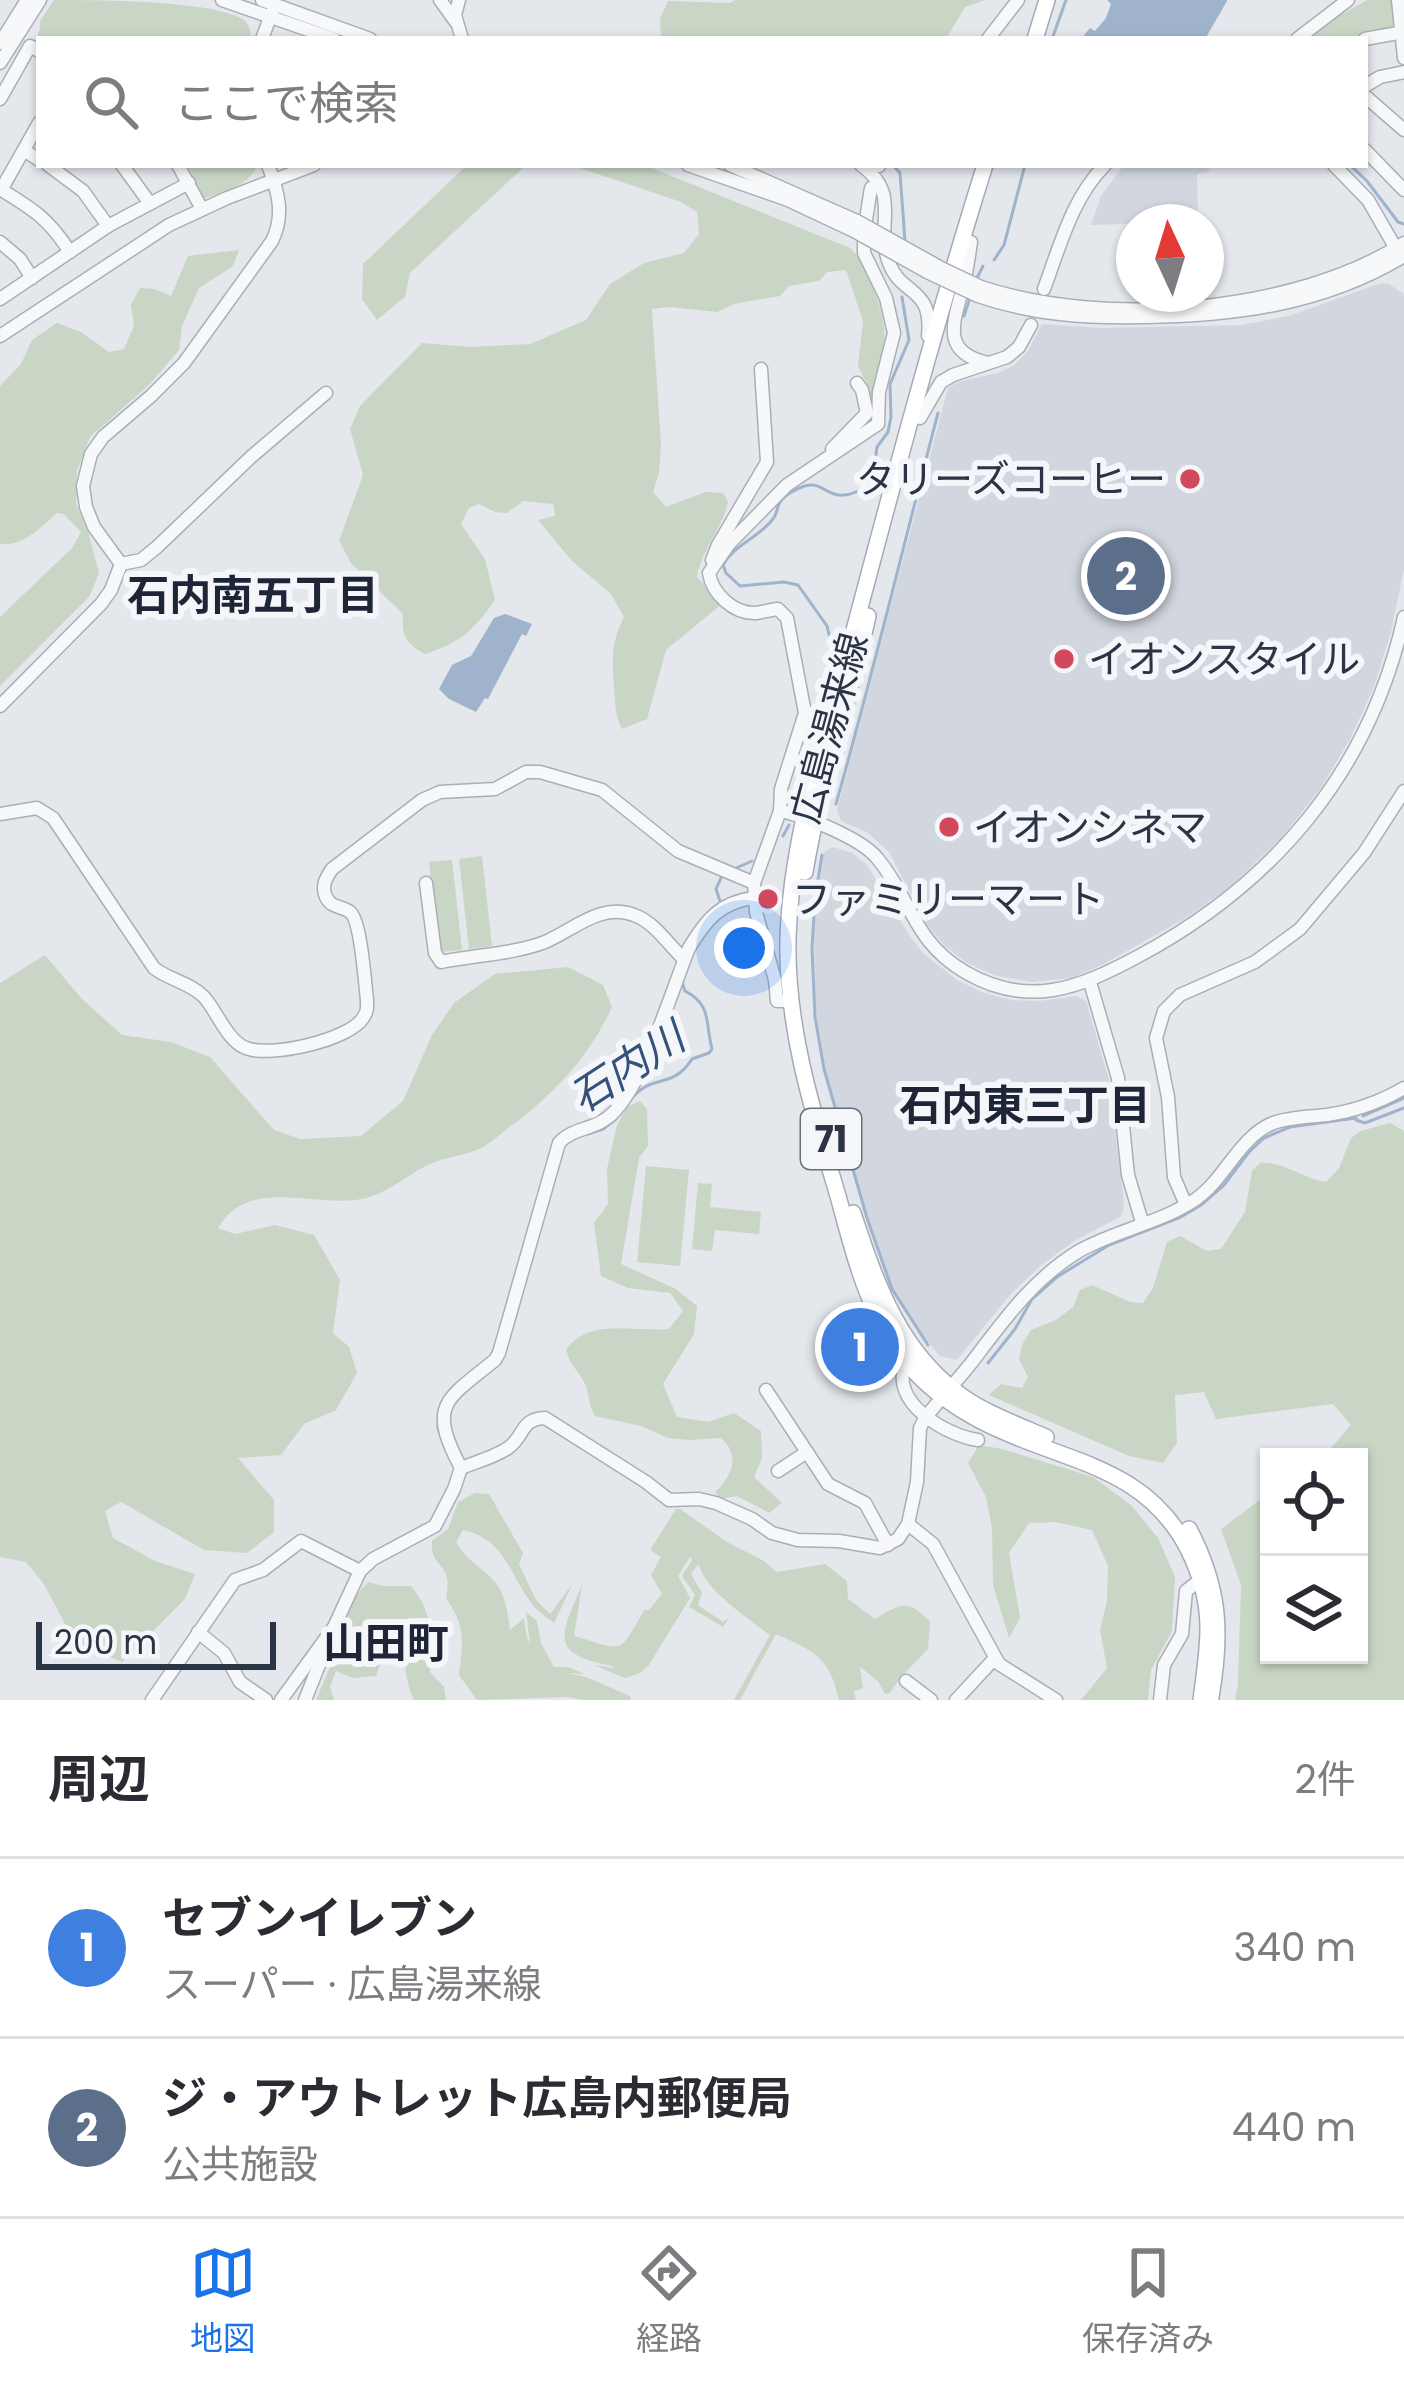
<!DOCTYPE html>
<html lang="ja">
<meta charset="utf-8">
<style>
:root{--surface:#fff;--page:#f7f7f7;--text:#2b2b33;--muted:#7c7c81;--line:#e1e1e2;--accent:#1a73e8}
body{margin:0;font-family:Poppins,"Noto Sans JP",sans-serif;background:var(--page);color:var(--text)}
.controls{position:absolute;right:36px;bottom:36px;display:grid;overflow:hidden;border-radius:0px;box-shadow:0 3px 9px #0004}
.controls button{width:108px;height:108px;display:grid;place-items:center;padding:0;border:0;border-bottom:3px solid var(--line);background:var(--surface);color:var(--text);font:60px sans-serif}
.compass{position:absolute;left:1116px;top:204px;width:108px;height:108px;border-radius:50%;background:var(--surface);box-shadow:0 3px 9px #0004;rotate:356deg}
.scale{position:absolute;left:36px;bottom:30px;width:240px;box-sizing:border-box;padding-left:12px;border:6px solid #2b3445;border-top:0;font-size:33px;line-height:42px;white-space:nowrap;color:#2b3445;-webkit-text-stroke:9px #f4f6f9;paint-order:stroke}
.you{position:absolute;left:744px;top:948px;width:42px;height:42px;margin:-30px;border:9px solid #fff;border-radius:50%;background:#1a73e8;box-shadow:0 0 0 18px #1a73e833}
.badge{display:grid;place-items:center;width:78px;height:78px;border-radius:50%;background:var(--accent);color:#fff;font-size:39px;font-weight:700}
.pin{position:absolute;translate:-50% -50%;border:6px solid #fff;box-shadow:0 3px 12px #0006}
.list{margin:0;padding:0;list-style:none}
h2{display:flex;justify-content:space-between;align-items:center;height:156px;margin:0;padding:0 48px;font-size:51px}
h2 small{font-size:39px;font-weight:400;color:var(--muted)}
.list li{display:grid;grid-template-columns:78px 1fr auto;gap:36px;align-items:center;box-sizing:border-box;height:180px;padding:0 48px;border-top:3px solid var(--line)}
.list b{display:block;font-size:45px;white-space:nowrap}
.list p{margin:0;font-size:39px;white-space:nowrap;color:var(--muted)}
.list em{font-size:39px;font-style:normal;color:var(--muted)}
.icon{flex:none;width:66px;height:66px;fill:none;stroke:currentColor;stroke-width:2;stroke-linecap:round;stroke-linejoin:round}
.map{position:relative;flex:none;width:1404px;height:1700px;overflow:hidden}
.search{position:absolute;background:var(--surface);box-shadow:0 3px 9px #0004;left:36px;right:36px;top:36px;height:132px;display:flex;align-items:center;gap:30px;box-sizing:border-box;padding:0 42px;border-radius:0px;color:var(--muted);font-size:45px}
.sheet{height:516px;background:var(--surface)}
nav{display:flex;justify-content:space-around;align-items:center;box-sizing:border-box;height:168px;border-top:3px solid var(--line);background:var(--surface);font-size:33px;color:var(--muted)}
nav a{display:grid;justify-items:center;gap:6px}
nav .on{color:var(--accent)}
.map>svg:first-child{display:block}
.built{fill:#d2d6de}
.green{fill:#c9d6c5}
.water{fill:#9fb4cc}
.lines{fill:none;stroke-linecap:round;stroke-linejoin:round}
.stream{stroke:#9fb4cc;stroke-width:3}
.minor-casing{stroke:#a9aeb7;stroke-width:15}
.major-casing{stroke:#a3abb8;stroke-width:18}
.minor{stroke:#f7f8fa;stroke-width:12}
.major{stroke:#fff;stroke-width:15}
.minor-bridge-casing{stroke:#a9aeb7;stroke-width:15;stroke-linecap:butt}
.minor-bridge{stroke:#f7f8fa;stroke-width:12}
.poi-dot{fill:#d1495b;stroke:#f4f6f9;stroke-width:4.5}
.labels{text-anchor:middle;stroke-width:12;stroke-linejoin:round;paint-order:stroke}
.shield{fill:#f4f6f9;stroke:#676e7b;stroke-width:3}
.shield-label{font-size:36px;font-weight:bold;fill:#2b3445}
.poi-label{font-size:39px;fill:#2b3445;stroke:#f4f6f9;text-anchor:start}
.street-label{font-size:39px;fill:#2b3445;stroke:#f4f6f9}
.neighbourhood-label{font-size:42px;font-weight:bold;fill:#1d2536;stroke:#f4f6f9}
.water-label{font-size:42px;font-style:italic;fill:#34527a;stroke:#f4f6f9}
</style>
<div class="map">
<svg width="1404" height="1700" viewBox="0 0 1404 1700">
<rect width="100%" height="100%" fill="#e4e7ec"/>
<g class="built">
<path d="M1124 165H1208L1209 172 1197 174 1198 218 1195 222 1091 225 1101 196Z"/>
<path d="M1387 283 1404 294V569L1391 632 1374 687 1350 739 1321 788 1283 836 1232 885 1189 916 1102 965 1072 978 1032 982 997 976 967 963 945 946 927 925 889 852 868 833 841 821 837 810 948 388 958 382 997 373 1013 366 1028 351 1042 324 1099 328 1241 325 1289 316 1378 284Z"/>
<path d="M833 847 852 853 867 865 911 938 924 954 957 980 984 993 1011 1000 1039 1001 1077 996 1086 1001 1109 1080 1123 1194 1124 1207 1120 1217 1074 1241 1040 1266 1009 1296 957 1360 940 1356 919 1331 893 1289 868 1218 825 1068 815 1006 814 926 819 867 824 852Z"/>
</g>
<g class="green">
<path d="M54 0C95 0 218 0 245 21 251 28 250 30 251 39H39V48L33 45 40 29V21Z"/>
<path d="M735 0H985L965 7 946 39H661L660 18 668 1 730 3Z"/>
<path d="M1367 0H1394L1397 25 1393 30 1353 39H1310L1330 21Z"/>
<path d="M186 165H257V166C248 187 223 191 203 199H200L192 173Z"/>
<path d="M467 165H526L410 273 405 297 377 320 362 299 363 264Z"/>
<path d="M571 165H644L850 248C861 258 864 266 870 280 894 334 884 365 875 421L854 434 871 410 870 391 858 366 863 321 846 270 827 272 819 281 789 286 780 296 734 304 717 312 670 307 652 309 661 444 659 473 653 492 666 507 706 492 723 493 728 502C722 529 701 551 697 577L723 603 666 650 647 719 622 729C614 714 616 704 614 688 612 660 611 642 624 617L610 593 571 560 538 520 555 516 553 504 523 501 507 513 495 512 479 504 469 508 461 524 485 559 495 600C474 630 460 643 425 654 407 644 401 636 403 614L351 563 339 541 363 475 350 429 360 406 422 343 471 347 530 344 586 320 610 284 644 263 684 253 699 234 697 212 681 202Z"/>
<path d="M239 250 233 266 199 288 182 326 179 350 150 384 90 437 77 471 76 504 89 535 99 573 89 597 0 686V617L72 548 81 532 64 514 57 513C41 527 23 547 0 544V386L21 364 32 340 57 323 81 332 109 352 124 349 134 326 131 305 140 288 155 289 171 296 188 256Z"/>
<path d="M482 856 492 946 469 949 459 859Z"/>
<path d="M452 860 462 950 439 952 429 862Z"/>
<path d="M45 955 82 999 122 1035 171 1042 210 1057 274 1130 300 1139 361 1136 403 1101 432 1035 454 1003 495 974 568 967 603 985 612 1007C590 1056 553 1095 511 1126 501 1133 491 1143 481 1148 464 1156 444 1157 428 1165 407 1175 385 1195 362 1199 313 1208 248 1176 218 1228L235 1234 275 1225 314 1235 340 1280 333 1333 349 1347 357 1373 336 1410 304 1424 281 1455 238 1458 274 1500V1532L247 1553 204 1550 121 1502 105 1511 113 1538 155 1561 195 1574 185 1599 122 1662 75 1643 44 1584 26 1562 0 1557V983Z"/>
<path d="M640 1101 647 1109 648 1146 639 1158 621 1264 676 1289 697 1306 694 1334 663 1384 677 1417 708 1422 734 1413 761 1431 762 1458 754 1477 782 1503 769 1513 737 1496 721 1499 715 1492C732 1476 741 1456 721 1438L690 1440 668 1438 641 1426 595 1416C588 1405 590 1398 586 1386 580 1373 570 1365 566 1350 588 1317 634 1332 669 1329L683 1311 670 1293 628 1288 601 1276 594 1223 608 1204 607 1169 617 1125 627 1107Z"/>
<path d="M1390 1123 1404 1131V1700H1235L1238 1684 1241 1585 1221 1529 1269 1493V1655H1359V1457H1323L1351 1425 1333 1404 1216 1419 1204 1392 1175 1395 1177 1443 1163 1463 1129 1456 989 1395 1001 1384 1022 1388 1028 1377 1019 1359 1022 1345 1031 1330 1056 1320 1073 1307 1080 1290 1092 1285 1130 1302 1143 1303 1153 1288 1167 1242 1180 1236 1207 1251 1221 1249 1245 1212 1252 1171 1260 1163C1284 1161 1303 1179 1326 1182L1339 1168 1351 1138 1361 1131Z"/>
<path d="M646 1166 689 1170 680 1266 637 1262Z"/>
<path d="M698 1183 712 1184 710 1207 761 1212 759 1234 715 1230 712 1251 692 1249Z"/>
<path d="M979 1445 1002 1449 1093 1477 1131 1505 1158 1538 1175 1577 1172 1631 1151 1670 1148 1700H1081L1107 1668 1100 1630 1107 1601 1108 1566 1092 1530 1055 1522 1029 1523 1009 1553 1020 1618 1009 1638 993 1585 992 1528 986 1497 968 1463Z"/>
<path d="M475 1493 489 1494 523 1553 519 1564 536 1600 550 1614 573 1583 554 1623C546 1617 538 1612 532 1604 509 1574 505 1539 463 1530L456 1542C467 1561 479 1565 493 1580 505 1592 508 1613 510 1630L524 1618 527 1637 530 1644 526 1612 537 1621 541 1643 554 1667H568L585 1674 568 1673 586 1677 630 1696 631 1700H584L567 1697 477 1700 459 1675C463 1642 466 1627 446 1598 454 1560 430 1571 432 1541L448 1529 458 1502Z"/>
<path d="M676 1509H680L727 1542 764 1561 777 1572 825 1564 847 1581 848 1599 875 1619C901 1604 908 1598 930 1622L928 1649 900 1678 890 1693 885 1694 878 1681 860 1667 863 1688 854 1691 856 1700H839C829 1656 814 1651 776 1634L740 1700H734L770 1635C751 1621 721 1600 707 1581 703 1576 701 1570 698 1564L691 1574 702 1593 698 1605 723 1622 729 1618 723 1627 689 1607 695 1595 682 1576 692 1560 690 1557 678 1576 690 1598 649 1665 640 1673 625 1678 594 1665 613 1668V1666C548 1654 560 1636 582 1585L574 1636C624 1650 618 1657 644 1610H649L662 1594 651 1575 661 1557 650 1550Z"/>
<path d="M368 1582 383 1586H411C435 1616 431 1636 430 1672L444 1687 446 1700H414C403 1679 407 1654 398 1631L387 1644 376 1676 353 1678 336 1671 330 1687 334 1700H316L332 1662 338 1665C342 1630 343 1608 368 1582Z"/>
</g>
<g class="water">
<path d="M1107 0H1227V1L1205 39H1081L1090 28 1095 31 1106 18 1111 4Z"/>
<path d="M505 614 532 624 526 636 522 634 488 699 485 698 476 712 449 699 439 689 452 665 471 656 494 618Z"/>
</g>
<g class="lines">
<g class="stream">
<path d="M1052 39 1066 0"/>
<path d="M893 165 900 173 905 241"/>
<path d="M1350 165 1367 181 1398 222 1404 224"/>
<path d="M994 260 1004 245 1025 165"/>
<path d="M976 280 983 266"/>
<path d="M964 316 971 295"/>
<path d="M836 804C873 674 904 543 938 413"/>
<path d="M793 806 834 654 827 626 798 585 784 582 740 586 726 573 723 565C734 545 758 538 773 519 777 514 777 507 780 502 784 495 798 488 805 486 828 479 827 510 868 486L873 477 877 447 888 432 891 417 890 384 909 340 902 297"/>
<path d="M783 836 789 825"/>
<path d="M822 855 815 897 812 949 815 1017 824 1069 867 1218 892 1289 928 1345"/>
<path d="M734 869 752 861"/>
<path d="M720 901 716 889 721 878"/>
<path d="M633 1097C654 1073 672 1090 692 1059L709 1053 712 1049C705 1022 712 1005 685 991L682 982"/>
<path d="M1363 1116 1404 1098"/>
<path d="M1356 1120 1365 1123 1404 1108"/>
<path d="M588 1134 603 1129 616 1119"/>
<path d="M988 1363 1015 1329 1032 1299 1057 1277 1109 1245 1181 1217 1201 1205 1224 1185 1249 1152 1264 1138 1290 1127 1356 1118"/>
<path d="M440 1408 438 1428 445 1448"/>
</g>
<defs>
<g id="minor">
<path d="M222 0 334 39"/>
<path d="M262 0 370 39"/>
<path d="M440 0 456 22"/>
<path d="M459 0 455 15 462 39"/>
<path d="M1398 0 1404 58"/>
<path d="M262 39 272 12"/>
<path d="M988 39 1018 0"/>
<path d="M1297 39 1348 0"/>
<path d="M1365 39 1404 32"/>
<path d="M0 43 27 0"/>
<path d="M0 63 40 0"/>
<path d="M1365 86 1380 77 1404 72"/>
<path d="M1365 96 1404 130"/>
<path d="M0 99 30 46 39 51"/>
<path d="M24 150 39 160"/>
<path d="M1365 150 1404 190"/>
<path d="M48 165 83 191 108 226"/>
<path d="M122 165 149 202"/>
<path d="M178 165 202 209"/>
<path d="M688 165 788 200 854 231"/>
<path d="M730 165 857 221"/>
<path d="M861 165C903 195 874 225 889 263 902 297 933 286 928 336"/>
<path d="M1334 165 1368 200 1398 252"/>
<path d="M879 166V165"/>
<path d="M0 189C34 210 48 218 70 252"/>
<path d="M1 190 39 123"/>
<path d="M0 242 20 259 32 278"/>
<path d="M971 242C969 256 967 269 964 283 955 320 938 352 988 363"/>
<path d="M981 287C1105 328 1294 313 1404 243"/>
<path d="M1044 289C1060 246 1072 198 1105 165"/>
<path d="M978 296C1033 315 1086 318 1144 317 1236 316 1324 304 1404 256"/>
<path d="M0 299 108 226 189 183"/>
<path d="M0 336 169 225 227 198 314 165"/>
<path d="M920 418 941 382 953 375 1007 357 1019 347 1031 325"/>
<path d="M832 449 867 413 862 390 857 383"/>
<path d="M712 560 718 545 767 462 761 369"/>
<path d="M121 564 94 527 86 507 83 486 91 454 103 437 151 396 184 363 272 241C285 215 278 191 268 165"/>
<path d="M121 564 141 560 157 547 251 457 326 393"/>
<path d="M0 706 101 604 111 590 121 564"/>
<path d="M780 811C804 815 862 839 877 858 911 898 913 942 965 972 1028 1009 1079 988 1137 957 1274 884 1370 771 1404 617"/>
<path d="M0 814 37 808 53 818 154 968C169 980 191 983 204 997 217 1011 227 1041 246 1048 270 1058 349 1040 363 1018 368 1010 367 1009 367 1000 365 984 361 920 350 912 341 905 332 909 326 897 321 886 326 878 332 869L422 800 440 792 495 789 526 772H540L602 790 678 851 754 883"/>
<path d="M426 883 435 953 441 962C475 955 514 954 545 942 573 930 602 902 634 915 656 923 668 945 684 959"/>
<path d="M1090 982 1118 1078 1128 1175 1142 1222"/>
<path d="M790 1001H777L775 980 756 912 754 883 780 811 781 789 805 713 787 618 778 609C770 610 763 612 756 613 733 614 712 593 709 573L729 544 787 485 878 424 879 392 894 333 886 298 864 253V232L871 188"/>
<path d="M1186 1205 1174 1177 1168 1097 1156 1038 1164 1011 1180 995 1255 962 1300 929 1364 853 1404 791"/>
<path d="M906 1363C888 1402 947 1436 978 1440"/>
<path d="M766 1390 828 1484 865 1503 888 1545"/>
<path d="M461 1468C427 1404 446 1400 495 1360L499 1353 559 1143C574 1126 597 1131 615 1111 647 1075 670 995 689 948 706 920 720 902 754 898"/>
<path d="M778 1471 807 1452"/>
<path d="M908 1524 933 1544 999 1664 1056 1700"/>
<path d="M198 1632 224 1653 240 1682 266 1700"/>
<path d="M906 1681 931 1700"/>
<path d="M152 1700 235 1580 263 1570 301 1541 360 1571"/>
<path d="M281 1700 334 1627 360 1571 373 1559 435 1526 454 1489 461 1468C476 1462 495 1457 508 1448 525 1436 520 1419 545 1418L646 1482 669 1500 699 1499 716 1503 752 1519 772 1533 798 1540 839 1541 880 1548 898 1539 908 1524 917 1482 920 1428 925 1418C940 1399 957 1381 972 1362 1004 1320 1033 1279 1079 1251 1116 1230 1161 1223 1196 1199 1226 1178 1238 1138 1273 1123 1290 1117 1309 1117 1327 1115 1355 1111 1380 1102 1404 1088"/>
<path d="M305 1700 327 1645"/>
<path d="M956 1700 995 1658"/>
<path d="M1160 1700 1164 1665 1182 1634 1186 1591 1200 1580"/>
</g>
<g id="major">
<path d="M1035 39 1047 0"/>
<path d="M985 165C936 321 894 479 852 638 826 737 791 835 788 939 786 1028 813 1112 838 1196 850 1240 861 1285 882 1325 907 1375 952 1409 1002 1431 1076 1464 1147 1470 1188 1549 1200 1573 1208 1601 1208 1628 1208 1652 1204 1676 1201 1700"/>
<path d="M805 872C819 786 849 701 868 616"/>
<path d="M853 1213C877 1286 901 1357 969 1401 993 1416 1020 1426 1046 1437"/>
<path d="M1189 1529C1220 1588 1222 1633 1211 1697"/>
</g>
</defs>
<use href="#minor" class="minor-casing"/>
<use href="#major" class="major-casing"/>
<use href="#minor" class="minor"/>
<use href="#major" class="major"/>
<defs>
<g id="minor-bridge">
<path d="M857 221 943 269 981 287"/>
<path d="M854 231 927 272 978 296"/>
</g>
</defs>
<use href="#minor-bridge" class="minor-bridge-casing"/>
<use href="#minor-bridge" class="minor-bridge"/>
</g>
<g class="poi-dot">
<circle cx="1190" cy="479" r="12"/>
<circle cx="1064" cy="659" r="12"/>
<circle cx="949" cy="827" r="12"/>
<circle cx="768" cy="899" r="12"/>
</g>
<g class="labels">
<rect class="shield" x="801" y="1109" width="60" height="60" rx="9"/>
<g class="shield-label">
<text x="831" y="1152">71</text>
</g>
<g class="poi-label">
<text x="1166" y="493" text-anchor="end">タリーズコーヒー</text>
<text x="1088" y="673">イオンスタイル</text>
<text x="973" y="841">イオンシネマ</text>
<text x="792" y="913">ファミリーマート</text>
</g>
<g class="street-label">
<text transform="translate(829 728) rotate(-75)" y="14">広島湯来線</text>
</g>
<g class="neighbourhood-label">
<text x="253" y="610">石内南五丁目</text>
<text x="1025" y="1120">石内東三丁目</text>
<text x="386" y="1658">山田町</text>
</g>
<g class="water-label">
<text transform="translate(627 1067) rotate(-33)" y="15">石内川</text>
</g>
</g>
</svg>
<div class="controls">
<button><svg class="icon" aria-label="locate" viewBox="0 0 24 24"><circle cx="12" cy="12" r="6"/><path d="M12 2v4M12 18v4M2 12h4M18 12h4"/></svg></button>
<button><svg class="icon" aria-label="layers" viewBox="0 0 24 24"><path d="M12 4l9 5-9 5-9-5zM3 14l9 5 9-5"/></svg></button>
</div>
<svg class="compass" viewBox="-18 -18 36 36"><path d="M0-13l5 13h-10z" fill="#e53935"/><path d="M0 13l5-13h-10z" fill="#7c7c81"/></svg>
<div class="scale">200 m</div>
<div class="you"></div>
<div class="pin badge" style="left:860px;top:1347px;background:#3f7fe0">1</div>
<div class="pin badge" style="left:1126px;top:576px;background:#5c6f8a">2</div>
<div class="search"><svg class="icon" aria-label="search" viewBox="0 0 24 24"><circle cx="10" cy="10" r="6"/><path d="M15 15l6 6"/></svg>ここで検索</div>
</div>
<section class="sheet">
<h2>周辺<small>2件</small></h2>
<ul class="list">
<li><span class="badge" style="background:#3f7fe0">1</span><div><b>セブンイレブン</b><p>スーパー · 広島湯来線</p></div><em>340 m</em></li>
<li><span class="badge" style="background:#5c6f8a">2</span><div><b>ジ・アウトレット広島内郵便局</b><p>公共施設</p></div><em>440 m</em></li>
</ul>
</section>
<nav>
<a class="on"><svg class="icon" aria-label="map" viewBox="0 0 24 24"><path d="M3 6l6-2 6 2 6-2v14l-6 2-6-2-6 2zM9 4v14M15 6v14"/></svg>地図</a>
<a><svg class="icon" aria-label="directions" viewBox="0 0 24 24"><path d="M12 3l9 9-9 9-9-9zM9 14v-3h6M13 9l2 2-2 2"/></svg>経路</a>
<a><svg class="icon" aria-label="saved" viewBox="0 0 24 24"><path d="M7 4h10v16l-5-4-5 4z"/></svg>保存済み</a>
</nav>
